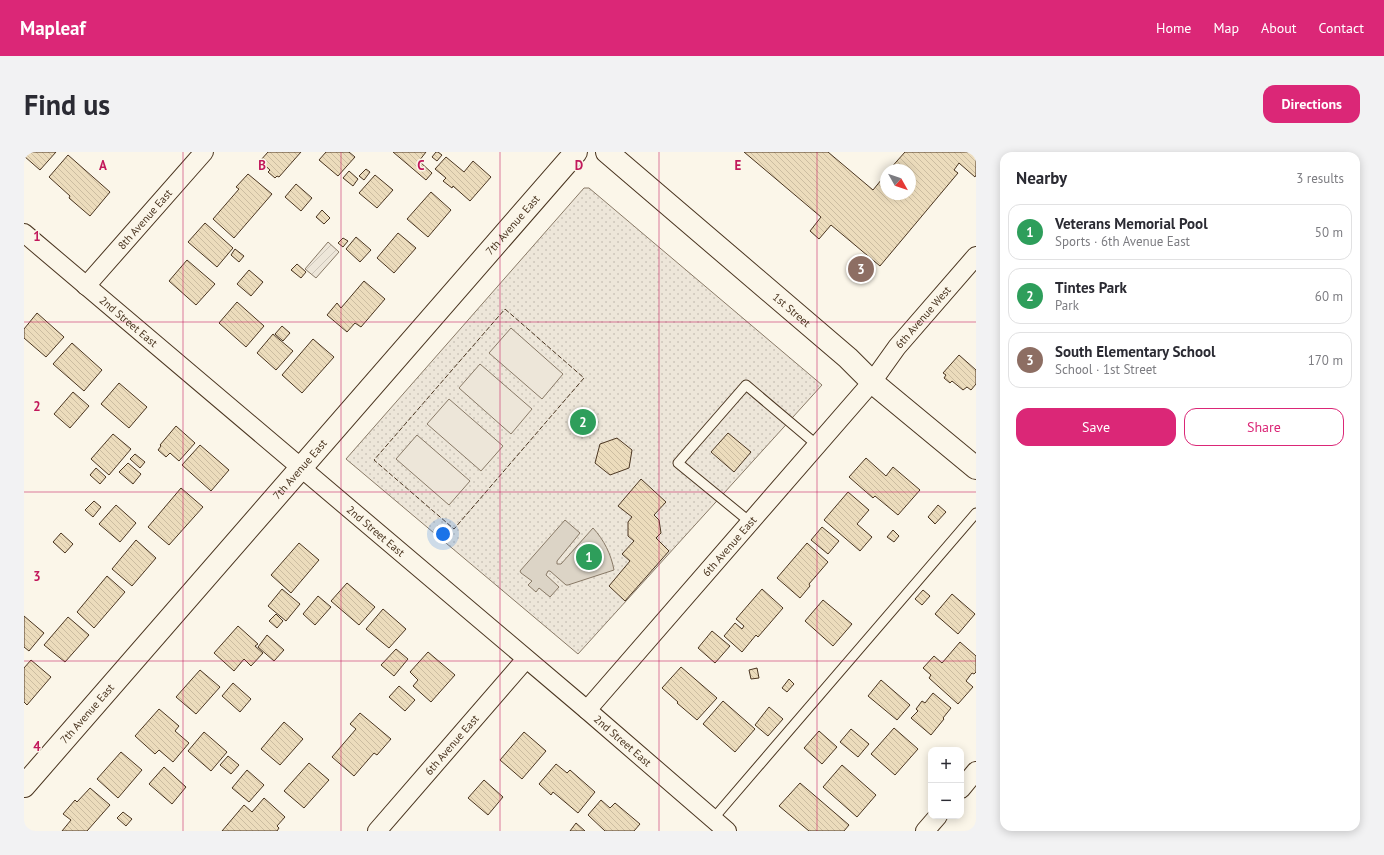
<!DOCTYPE html>
<meta charset="utf-8">
<style>
:root{--surface:#fff;--page:#f2f2f3;--text:#2b2b33;--muted:#7c7c81;--line:#e1e1e2;--accent:#db2777}
body{margin:0;font-family:"PT Sans",sans-serif;background:var(--page);color:var(--text)}
.controls{position:absolute;right:12px;bottom:12px;display:grid;overflow:hidden;border-radius:8px;box-shadow:0 2px 10px #0003}
.controls button{width:36px;height:36px;display:grid;place-items:center;padding:0;border:0;border-bottom:1px solid var(--line);background:var(--surface);color:var(--text);font:20px sans-serif}
.compass{position:absolute;left:856px;top:12px;width:36px;height:36px;border-radius:50%;background:var(--surface);box-shadow:0 2px 10px #0003;rotate:130deg}
.you{position:absolute;left:419px;top:382px;width:14px;height:14px;margin:-10px;border:3px solid #fff;border-radius:50%;background:#1a73e8;box-shadow:0 0 0 6px #1a73e833}
.badge{display:grid;place-items:center;width:26px;height:26px;border-radius:50%;background:var(--accent);color:#fff;font-size:13px;font-weight:700}
.pin{position:absolute;translate:-50% -50%;border:2px solid #fff;box-shadow:0 1px 4px #0006}
.list{margin:0;padding:0;list-style:none}
h2{display:flex;justify-content:space-between;align-items:center;height:52px;margin:0;padding:0 16px;font-size:17px}
h2 small{font-size:13px;font-weight:400;color:var(--muted)}
.list li{display:grid;grid-template-columns:26px 1fr auto;gap:12px;align-items:center;box-sizing:border-box;height:56px;margin:0 8px 8px;padding:0 8px;border:1px solid var(--line);border-radius:12px}
.list b{display:block;font-size:15px;white-space:nowrap}
.list p{margin:0;font-size:13px;white-space:nowrap;color:var(--muted)}
.list em{font-size:13px;font-style:normal;color:var(--muted)}
.actions{display:flex;gap:8px;padding:12px 16px}
.actions a{flex:1;padding:9px 0;border:1px solid var(--accent);border-radius:12px;text-align:center;font-size:14px;color:var(--accent)}
.actions .main{background:var(--accent);color:#fff}
.map{position:relative;flex:none;width:952px;height:679px;overflow:hidden;border-radius:12px}
header{display:flex;align-items:center;gap:24px;box-sizing:border-box;height:56px;padding:0 20px;background:var(--accent);color:#fff}
header strong{font-size:19px}
nav{display:flex;gap:22px;margin-inline-start:auto;font-size:14px}
.intro{display:flex;align-items:center;justify-content:space-between;box-sizing:border-box;height:96px;padding:0 24px}
h1{margin:0;font-size:28px}
.button{padding:10px 18px;border-radius:12px;background:var(--accent);color:#fff;font-size:14px;font-weight:700}
main{display:flex;gap:24px;padding:0 24px}
aside{flex:1;background:var(--surface);border-radius:12px;box-shadow:0 2px 10px #0003}
.map>svg:first-child{display:block}
.grass{fill:url(#grass-dots);stroke:#887966}
.garden{fill:url(#garden-furrows);stroke:#887966}
.pitch{fill:#ede6d9;stroke:#887966}
.water{fill:#dcd4c6;stroke:#887966}
.building{fill:url(#building-back-hatch);stroke:#4a3520}
.lines{fill:none;stroke-linecap:round;stroke-linejoin:round}
.service-casing{stroke:#4a3520;stroke-width:11}
.minor-casing{stroke:#4a3520;stroke-width:20}
.tertiary-casing{stroke:#4a3520;stroke-width:24}
.service{stroke:#fbf6e9;stroke-width:9}
.minor{stroke:#fbf6e9;stroke-width:18}
.tertiary{stroke:#fbf6e9;stroke-width:22}
.fence{stroke:#4a3520;stroke-width:1;stroke-dasharray:5 2;stroke-linecap:butt}
.grid{fill:none;stroke:#c2185b;stroke-width:1;stroke-opacity:0.55}
.labels{text-anchor:middle;stroke-width:3;stroke-linejoin:round;paint-order:stroke}
.street-label{font-size:11px;fill:#4a3520;stroke:#fbf6e9}
.grid-label{font-size:13px;text-anchor:middle;font-weight:bold;fill:#c2185b;stroke:#fbf6e9;stroke-width:3;stroke-linejoin:round;paint-order:stroke}
</style>
<header>
<strong>Mapleaf</strong>
<nav><a>Home</a><a>Map</a><a>About</a><a>Contact</a></nav>
</header>
<div class="intro"><h1>Find us</h1><a class="button">Directions</a></div>
<main>
<div class="map">
<svg width="952" height="679" viewBox="0 0 952 679">
<defs>
<pattern id="grass-dots" width="8" height="8" patternUnits="userSpaceOnUse"><rect width="8" height="8" fill="#ede6d9"/><path d="M2 2h.1M6 6h.1" fill="none" stroke="#cdc6ba" stroke-width="1.8" stroke-linecap="round"/></pattern>
<pattern id="garden-furrows" width="10" height="10" patternUnits="userSpaceOnUse"><rect width="10" height="10" fill="#ede6d9"/><path d="M-1 1l2-2M0 10L10 0M9 11l2-2" fill="none" stroke="#cdc6ba"/></pattern>
<pattern id="building-back-hatch" width="6" height="6" patternUnits="userSpaceOnUse"><rect width="6" height="6" fill="#ecdcbc"/><path d="M-1 5l2 2M0 0l6 6M5-1l2 2" fill="none" stroke="#ccbda1"/></pattern>
</defs>
<rect width="100%" height="100%" fill="#fbf6e9"/>
<path class="grass" d="M560 36H565L798 233 554 502 322 307Z"/>
<path class="garden" d="M304 90 315 100 292 126 281 117Z"/>
<g class="pitch">
<path d="M487 176 539 222 518 247 465 201Z"/>
<path d="M456 212 508 257 487 282 435 236Z"/>
<path d="M425 247 479 294 457 319 403 272Z"/>
<path d="M393 283 446 329 425 353 372 307Z"/>
</g>
<path class="water" d="M541 368 556 381 533 409V412H537L569 376C580 388 587 402 590 418L544 433H542L526 419H524L522 423 535 435 526 445 515 436 512 440 504 433 508 429 497 421 496 419Z"/>
<g class="building">
<path d="M0 0H32L16 18 0 4Z"/>
<path d="M244 0H277L255 25 253 24 251 26 244 20 246 18 236 9Z"/>
<path d="M302 0H325L331 5 314 24 295 8Z"/>
<path d="M369 0H402L395 9 408 21 402 28Z"/>
<path d="M412 0H414L418 3 413 9 408 5Z"/>
<path d="M720 0H804L849 38 862 22V42H886V18H865L881 0H952V23L951 25 935 11 930 18 934 21 856 114 807 73 795 87 786 79 797 65Z"/>
<path d="M44 3 86 40 66 64 45 46 46 44 25 25Z"/>
<path d="M422 5 440 20 449 9 467 25 446 49 429 34 428 36 419 29 422 26 411 17Z"/>
<path d="M342 17 346 20 340 28 335 24Z"/>
<path d="M325 19 334 27 329 34 319 26Z"/>
<path d="M224 22 248 42 210 86 189 67 215 37 212 35Z"/>
<path d="M351 23 369 38 353 56 335 41Z"/>
<path d="M272 32 288 46 277 59 261 45Z"/>
<path d="M407 40 427 58 404 85 383 67Z"/>
<path d="M298 58 306 66 300 72 292 65Z"/>
<path d="M181 71 209 96 193 115 164 90Z"/>
<path d="M374 81 392 96 370 121 353 106Z"/>
<path d="M332 85 347 98 336 110 322 97Z"/>
<path d="M319 86 324 89 319 95 314 91Z"/>
<path d="M211 97 220 104 215 110 207 103Z"/>
<path d="M163 108 191 132 172 153 145 129Z"/>
<path d="M273 112 282 120 277 126 267 118Z"/>
<path d="M225 118 239 130 227 144 213 132Z"/>
<path d="M340 129 361 147 337 175 331 171 323 180 303 163 313 151 317 156Z"/>
<path d="M213 150 240 174 222 195 195 171Z"/>
<path d="M13 161 40 185 22 205 0 186V177Z"/>
<path d="M258 174 266 181 259 189 251 182Z"/>
<path d="M249 182 269 199 252 218 233 201Z"/>
<path d="M289 187 310 205 278 241 258 223Z"/>
<path d="M48 191 78 218 60 239 29 212Z"/>
<path d="M935 203 952 218V232L947 238 943 235 939 238 928 229 926 231 920 226 922 223 919 221Z"/>
<path d="M95 231 123 255 105 276 77 252Z"/>
<path d="M49 240 65 254 46 276 30 262Z"/>
<path d="M152 274 171 291 155 309 146 301 142 305 134 298 137 294 136 293Z"/>
<path d="M704 281 727 300 710 320 687 300Z"/>
<path d="M89 282 107 297 85 323 67 307Z"/>
<path d="M593 286 608 298 605 316 586 323 571 311 576 292Z"/>
<path d="M176 293 205 318 187 339 158 313Z"/>
<path d="M111 302 121 310 116 316 106 307Z"/>
<path d="M842 306 862 324 869 315 896 338 874 363 851 344 849 346 825 325Z"/>
<path d="M104 311 117 322 109 332 95 320Z"/>
<path d="M72 316 82 325 76 332 66 323Z"/>
<path d="M617 327 642 350 630 363 635 368 637 381 632 386 645 399 601 449 585 434 606 409 598 402 610 389 604 384V370L608 365 594 354Z"/>
<path d="M157 336 179 355 145 393 124 375Z"/>
<path d="M824 340 845 358 833 372 848 385 836 399 800 368Z"/>
<path d="M70 349 77 355 69 365 61 358Z"/>
<path d="M92 353 112 371 96 390 75 372Z"/>
<path d="M914 353 922 360 911 372 904 365Z"/>
<path d="M798 375 815 389 804 402 787 388Z"/>
<path d="M869 378 875 384 870 390 863 385Z"/>
<path d="M37 381 49 392 41 401 29 390Z"/>
<path d="M112 388 132 406 108 434 88 417Z"/>
<path d="M275 391 295 408 267 441 247 423Z"/>
<path d="M783 391 804 410 785 432 786 434 776 446 753 426Z"/>
<path d="M83 424 101 440 70 476 53 460Z"/>
<path d="M323 431 351 455 335 473 307 449Z"/>
<path d="M258 437 276 452 262 469 244 454Z"/>
<path d="M738 437 759 456 734 485 732 483 718 500 700 484 711 471 718 477 720 474 712 467Z"/>
<path d="M899 438 906 444 898 453 891 447Z"/>
<path d="M928 442 951 462 934 482 911 462Z"/>
<path d="M294 444 307 455 291 473 279 462Z"/>
<path d="M799 448 828 472 809 494 781 469Z"/>
<path d="M359 457 382 477 365 496 342 477Z"/>
<path d="M252 462 259 469 253 476 245 469Z"/>
<path d="M0 464 20 481 5 499 0 495Z"/>
<path d="M44 465 65 483 41 510 20 493Z"/>
<path d="M214 474 234 492 231 494 239 501 227 514 220 507 210 519 190 501Z"/>
<path d="M688 479 706 494 691 511 674 496Z"/>
<path d="M243 483 260 498 250 509 234 495Z"/>
<path d="M936 490 952 504V520L950 522 948 521 942 529 949 535 934 552 905 526 907 523 899 516 910 504 918 511Z"/>
<path d="M372 497 384 507 370 524 357 513Z"/>
<path d="M404 500 431 523 407 550 389 534 394 528 386 520Z"/>
<path d="M7 508 27 525 3 553 0 550V516Z"/>
<path d="M657 515 693 546 673 568 653 551 654 550 638 536Z"/>
<path d="M733 516 735 526 727 527 725 518Z"/>
<path d="M176 518 196 535 172 562 152 545Z"/>
<path d="M765 527 770 532 763 540 758 536Z"/>
<path d="M857 528 886 553 873 568 844 544Z"/>
<path d="M209 531 227 547 216 560 198 544Z"/>
<path d="M375 534 391 548 381 559 365 545Z"/>
<path d="M909 541 927 556 919 566 920 567 907 583 887 566 894 559 892 557 898 549 901 551Z"/>
<path d="M699 549 731 577 711 600 679 572Z"/>
<path d="M745 555 759 567 744 584 731 573Z"/>
<path d="M135 557 155 574 151 579 165 591 149 610 135 598 131 602 111 584Z"/>
<path d="M336 561 367 587 353 603 350 601 330 624 308 605 332 577 326 572Z"/>
<path d="M260 570 279 587 256 613 237 597Z"/>
<path d="M870 576 894 597 871 623 847 602Z"/>
<path d="M827 577 845 592 834 605 816 590Z"/>
<path d="M795 579 813 595 798 612 780 596Z"/>
<path d="M180 580 203 600 187 619 164 599Z"/>
<path d="M500 580 522 599 498 627 476 608Z"/>
<path d="M97 600 118 618 94 646 73 627Z"/>
<path d="M204 604 215 613 207 622 196 613Z"/>
<path d="M285 611 305 628 280 656 260 639Z"/>
<path d="M532 612 543 621 546 618 571 640 554 661 529 640 527 643 515 632Z"/>
<path d="M818 613 852 643 833 665 799 635Z"/>
<path d="M140 615 162 635 148 652 125 632Z"/>
<path d="M223 618 240 633 225 650 208 636Z"/>
<path d="M460 628 479 645 464 663 444 646Z"/>
<path d="M776 631 825 673 820 679H785L755 654Z"/>
<path d="M66 636 86 653 63 679H38L47 668 39 662 51 648 53 650Z"/>
<path d="M240 646 261 665 253 674 255 676 253 679H198L220 653 228 660Z"/>
<path d="M577 648 586 656 591 651 616 672 610 679H581L564 663Z"/>
<path d="M99 660 108 667 102 674 93 666Z"/>
<path d="M552 671 561 679H546Z"/>
</g>
<g class="lines">
<defs>
<g id="service">
<path d="M726 370 654 311 722 233 793 293"/>
<path d="M689 667 952 361"/>
</g>
<g id="minor">
<path id="s1" d="M0 81 563 558 703 679"/>
<path id="s2" d="M62 134 180 0"/>
<path id="s3" d="M563 558 848 230 873 195 952 104"/>
<path d="M937 637 952 619"/>
<path id="s4" d="M353 679 502 507"/>
<path d="M901 679 914 664"/>
</g>
<g id="tertiary">
<path id="s5" d="M583 0 824 206 848 230 952 316"/>
<path id="s6" d="M0 634 552 0"/>
</g>
</defs>
<use href="#service" class="service-casing"/>
<use href="#minor" class="minor-casing"/>
<use href="#tertiary" class="tertiary-casing"/>
<use href="#service" class="service"/>
<use href="#minor" class="minor"/>
<use href="#tertiary" class="tertiary"/>
<path class="fence" d="M481 157 560 226 430 377 350 308Z"/>
</g>
<path class="grid" d="M159 0V679M317 0V679M476 0V679M635 0V679M793 0V679M0 170H952M0 340H952M0 509H952"/>
<g class="labels">
<g class="street-label">
<text dy="4" stroke="none"><textPath href="#s2" startOffset="89">8th Avenue East</textPath></text>
<text dy="4" stroke="none"><textPath href="#s6" startOffset="744">7th Avenue East</textPath></text>
<text dy="4" stroke="none"><textPath href="#s5" startOffset="243">1st Street</textPath></text>
<text dy="4" stroke="none"><textPath href="#s3" startOffset="517">6th Avenue West</textPath></text>
<text dy="4" stroke="none"><textPath href="#s1" startOffset="137">2nd Street East</textPath></text>
<text dy="4" stroke="none"><textPath href="#s6" startOffset="420">7th Avenue East</textPath></text>
<text dy="4" stroke="none"><textPath href="#s1" startOffset="461">2nd Street East</textPath></text>
<text dy="4" stroke="none"><textPath href="#s3" startOffset="217">6th Avenue East</textPath></text>
<text dy="4" stroke="none"><textPath href="#s6" startOffset="96">7th Avenue East</textPath></text>
<text dy="4" stroke="none"><textPath href="#s1" startOffset="785">2nd Street East</textPath></text>
<text dy="4" stroke="none"><textPath href="#s4" startOffset="114">6th Avenue East</textPath></text>
</g>
</g>
<g class="grid-label">
<text x="79" y="18">A</text>
<text x="238" y="18">B</text>
<text x="397" y="18">C</text>
<text x="555" y="18">D</text>
<text x="714" y="18">E</text>
<text x="13" y="89">1</text>
<text x="13" y="259">2</text>
<text x="13" y="429">3</text>
<text x="13" y="599">4</text>
</g>
</svg>
<div class="controls">
<button>+</button>
<button>−</button>
</div>
<svg class="compass" viewBox="-18 -18 36 36"><path d="M0-13l5 13h-10z" fill="#e53935"/><path d="M0 13l5-13h-10z" fill="#7c7c81"/></svg>
<div class="you"></div>
<div class="pin badge" style="left:565px;top:405px;background:#2e9e5b">1</div>
<div class="pin badge" style="left:559px;top:270px;background:#2e9e5b">2</div>
<div class="pin badge" style="left:837px;top:117px;background:#8d6e63">3</div>
</div>
<aside>
<h2>Nearby<small>3 results</small></h2>
<ul class="list">
<li><span class="badge" style="background:#2e9e5b">1</span><div><b>Veterans Memorial Pool</b><p>Sports · 6th Avenue East</p></div><em>50 m</em></li>
<li><span class="badge" style="background:#2e9e5b">2</span><div><b>Tintes Park</b><p>Park</p></div><em>60 m</em></li>
<li><span class="badge" style="background:#8d6e63">3</span><div><b>South Elementary School</b><p>School · 1st Street</p></div><em>170 m</em></li>
</ul>
<div class="actions"><a class="main">Save</a><a>Share</a></div>
</aside>
</main>
